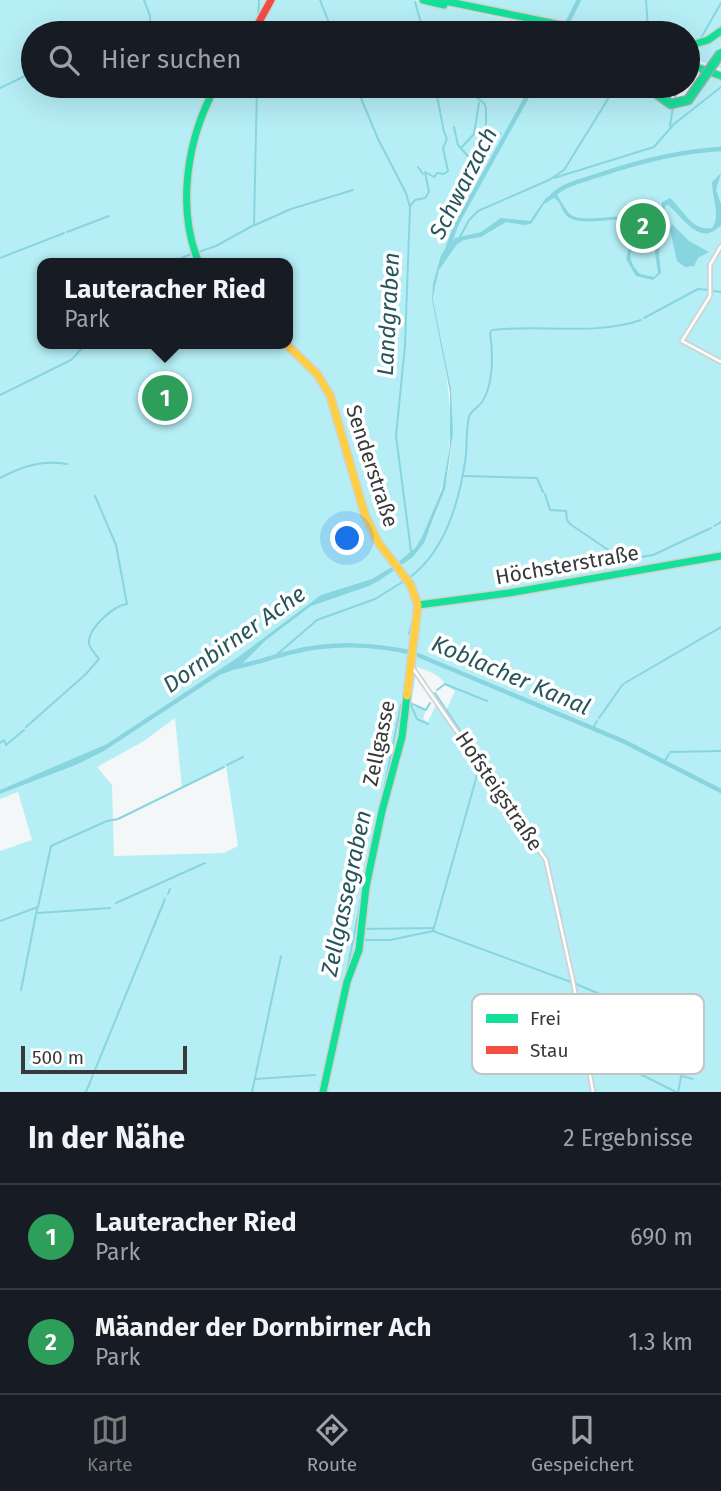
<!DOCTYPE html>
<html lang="de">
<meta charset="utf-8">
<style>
:root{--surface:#171b24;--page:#242831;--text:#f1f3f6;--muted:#9ea1a6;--line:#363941;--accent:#797c7c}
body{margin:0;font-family:"Fira Sans",sans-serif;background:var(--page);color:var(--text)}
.scale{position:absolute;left:21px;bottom:18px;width:166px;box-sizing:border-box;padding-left:7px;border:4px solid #37393a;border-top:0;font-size:19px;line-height:24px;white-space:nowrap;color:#37393a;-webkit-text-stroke:5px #fff;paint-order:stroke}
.you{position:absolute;left:348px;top:539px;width:24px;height:24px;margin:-18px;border:5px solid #fff;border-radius:50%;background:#1a73e8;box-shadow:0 0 0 10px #1a73e833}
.badge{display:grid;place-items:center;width:46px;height:46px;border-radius:50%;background:var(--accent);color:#fff;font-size:23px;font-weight:700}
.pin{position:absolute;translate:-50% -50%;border:4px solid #fff;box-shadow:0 2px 7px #0006}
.popup{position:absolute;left:37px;top:258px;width:256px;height:91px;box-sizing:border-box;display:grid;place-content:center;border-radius:14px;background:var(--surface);filter:drop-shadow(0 2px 5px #0005);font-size:23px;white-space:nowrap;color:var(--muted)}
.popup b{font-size:26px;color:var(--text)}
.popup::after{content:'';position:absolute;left:50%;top:100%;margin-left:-14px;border:14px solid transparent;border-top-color:var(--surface)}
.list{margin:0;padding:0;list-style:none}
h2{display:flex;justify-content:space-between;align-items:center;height:91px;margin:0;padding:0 28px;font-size:30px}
h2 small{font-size:23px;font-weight:400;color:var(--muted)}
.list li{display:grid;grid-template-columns:46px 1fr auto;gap:21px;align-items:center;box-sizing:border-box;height:105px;padding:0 28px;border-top:2px solid var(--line)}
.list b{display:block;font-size:26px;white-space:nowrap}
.list p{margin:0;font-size:23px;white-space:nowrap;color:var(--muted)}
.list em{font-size:23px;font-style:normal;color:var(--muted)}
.icon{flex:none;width:38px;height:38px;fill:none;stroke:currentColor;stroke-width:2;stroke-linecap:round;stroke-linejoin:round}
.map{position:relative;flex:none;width:721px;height:1092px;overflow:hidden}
.search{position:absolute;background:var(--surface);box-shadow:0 7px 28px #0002;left:21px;right:21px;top:21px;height:77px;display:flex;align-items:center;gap:18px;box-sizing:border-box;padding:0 24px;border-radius:38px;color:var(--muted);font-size:26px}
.sheet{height:301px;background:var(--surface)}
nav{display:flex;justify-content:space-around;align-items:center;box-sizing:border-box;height:98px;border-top:2px solid var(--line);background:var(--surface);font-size:19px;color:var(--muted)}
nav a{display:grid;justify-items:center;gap:4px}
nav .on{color:var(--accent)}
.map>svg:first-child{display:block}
.green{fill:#b6eef6;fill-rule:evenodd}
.water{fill:#88d5e0}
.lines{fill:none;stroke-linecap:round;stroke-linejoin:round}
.stream{stroke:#88d5e0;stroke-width:2}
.river{stroke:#88d5e0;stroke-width:4.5}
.street-casing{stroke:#d0d3d3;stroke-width:6}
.fast-casing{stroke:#d0d3d3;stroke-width:10}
.slow-casing{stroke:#d0d3d3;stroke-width:10}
.jam-casing{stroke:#d0d3d3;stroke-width:10}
.street{stroke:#fdfefe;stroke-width:2.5}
.fast{stroke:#16e098;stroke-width:7}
.slow{stroke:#ffcf43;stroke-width:7}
.jam{stroke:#f24e42;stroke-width:7}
.fast-bridge-casing{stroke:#9eaeb0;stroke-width:11;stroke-linecap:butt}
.fast-bridge{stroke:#16e098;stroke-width:8}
.labels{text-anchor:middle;stroke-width:7;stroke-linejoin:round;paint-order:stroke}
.street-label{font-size:21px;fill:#37393a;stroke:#fff}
.water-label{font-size:23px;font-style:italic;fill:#26565c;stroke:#fff}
.key{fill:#fff;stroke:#c3c4c4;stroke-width:2}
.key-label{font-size:19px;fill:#37393a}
</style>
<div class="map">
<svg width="721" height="1092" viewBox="0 0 721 1092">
<rect width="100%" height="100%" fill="#f4f7f8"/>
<g class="green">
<path d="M0 0H415L572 33H33V86H214L207 100 217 86H653C655 93 658 100 666 103 686 113 699 88 708 75L721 79V556L419 605 521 593 721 558V1092H0V851L32 840 18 792 0 799V794L76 765 104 751 220 675 239 666 238 664 209 679 103 749 0 792ZM43 263H288V344H43ZM434 287 433 299C448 374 465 436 437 511 428 536 419 555 395 569L393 566C401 559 411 553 417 545 425 535 428 522 433 511 464 437 447 375 432 300ZM417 667C428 671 440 674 445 685L455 691 445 713 437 702 428 722 423 719 426 709 411 706ZM175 718 182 788 226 766 238 846 224 853 114 856 112 785 97 767 144 741Z"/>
<path d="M456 0H721V69L688 57V33H612Z"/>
</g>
<g class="water">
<path d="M721 173 716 190 721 204V225C700 248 684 218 668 205L665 206 659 254 661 273 653 280 636 276 626 259 633 234 630 220C615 217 578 227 567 216 561 210 562 203 554 198L544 204 531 224 523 225 506 222 481 237 464 240 457 244 439 270 435 286 433 299 451 389 453 433 445 489 424 543 413 557 380 580 369 586 311 606 266 640 238 668 220 675 104 751 76 765 0 794V790L107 744 237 658 321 595 372 579 392 567 415 548 422 537 442 489 450 446V392L432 300 433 284 441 255 455 238 481 232 501 218 530 221 546 198 556 192C557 195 568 214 571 215 586 224 615 212 633 219 644 245 617 250 640 274L654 277 658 273 655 254 662 202 670 198C683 209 692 232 712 228 721 216 712 198 712 182Z"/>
<path d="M672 224 689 241 709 252 698 258 694 266 685 267 677 261 670 230Z"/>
</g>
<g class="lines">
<g class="stream">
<path d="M320 0 333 33"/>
<path d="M415 2 424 33"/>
<path d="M258 20 259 0"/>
<path d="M469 29V33"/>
<path d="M108 33 150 25V16L144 0"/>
<path d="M258 33V31"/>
<path d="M646 33 648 28 646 0"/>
<path d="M701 38 721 3"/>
<path d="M690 57 696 48"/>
<path d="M356 86 378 139 406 193 410 207 405 345 396 436 411 551"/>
<path d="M474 86V94"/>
<path d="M0 88 33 72"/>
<path d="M476 97 484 103 486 108V129L501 134"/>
<path d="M675 97 678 86"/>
<path d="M670 126 673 107"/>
<path d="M454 127 458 145 481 171"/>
<path d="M505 135H506"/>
<path d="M462 147 474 134 479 103"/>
<path d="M418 167 423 174"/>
<path d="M483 173 484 175"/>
<path d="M554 178 654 147 674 124 721 87"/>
<path d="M410 206 415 200 425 198 429 192 425 172 434 177 437 173 444 174 448 171 443 148C446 140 449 141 444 132L435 86"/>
<path d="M255 225 291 209 353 190"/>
<path d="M67 232 109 216"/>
<path d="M460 237 469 220 478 211 549 180 564 170 616 86"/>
<path d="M198 252 216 246 254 225 257 86"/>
<path d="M0 258 64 233"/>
<path d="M170 263 191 254"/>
<path d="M713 291 721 292"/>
<path d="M644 318 698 289 709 290"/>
<path d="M0 395 71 360 86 344"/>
<path d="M463 476 537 478 543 492"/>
<path d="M0 478C23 466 41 460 67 464"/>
<path d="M545 494 550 510 566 511 567 520 570 524 623 560 653 555 711 528"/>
<path d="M714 526 721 522"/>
<path d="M409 578C446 551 460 500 466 455 467 443 466 429 469 417 470 411 478 408 482 402 494 384 493 353 490 333L492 330C541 324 595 336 641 320"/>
<path d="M409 634 415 610"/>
<path d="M274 657 317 620 375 599 404 581"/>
<path d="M625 683 721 627"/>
<path d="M437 690 445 684 487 701"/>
<path d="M435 693 481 762"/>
<path d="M403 699 407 678"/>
<path d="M410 703 417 719 428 724"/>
<path d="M410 703 426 710 430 703"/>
<path d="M599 718 623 684"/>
<path d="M26 727 86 674 99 659C96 655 91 650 89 644 87 629 114 605 127 604L116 545 95 496"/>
<path d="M593 728 597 721"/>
<path d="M0 743 4 740 6 745 24 730"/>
<path d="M670 752 721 751"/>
<path d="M664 762 669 754"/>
<path d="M227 765 243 757"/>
<path d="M484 766 547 859 561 917"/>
<path d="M375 833 401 705 404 704"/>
<path d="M168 894 170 889"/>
<path d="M116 903 205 863"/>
<path d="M38 913 110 908"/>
<path d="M0 921 38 907 51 846 107 821 118 819 224 767"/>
<path d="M362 929 434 928"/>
<path d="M433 931 479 768"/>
<path d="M362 940H390L433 931 571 982"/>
<path d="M345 981 363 890"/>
<path d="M576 984 607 997 636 1072 676 1092"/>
<path d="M21 990 37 909"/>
<path d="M682 1076 693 1079"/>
<path d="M255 1079 315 1075"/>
<path d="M86 1092 165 899"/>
<path d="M252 1092 281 956"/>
<path d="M678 1092 690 1033"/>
</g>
<g class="river">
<path d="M562 33 579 0"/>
<path d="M552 196C565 183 585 180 602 174 641 161 679 151 721 149"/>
<path d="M446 252 457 223 533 86"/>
<path d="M235 667C255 664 273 656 293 652 331 642 375 644 413 653L623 741 721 791"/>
</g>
<defs>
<g id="street">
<path d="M721 246 710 265V296L682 341 721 362"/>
<path d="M412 667 546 860 573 981 593 1092"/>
</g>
<g id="fast">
<path d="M423 0 444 5"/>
<path d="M440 0 600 33"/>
<path d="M688 46 708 40 721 31"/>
<path d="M688 64 721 76"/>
<path d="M199 263C176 208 187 138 216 86"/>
<path d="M418 605 509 593 721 556"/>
<path d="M323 1092 347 982 359 950 366 887 382 811 402 737 407 696"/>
</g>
<path id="slow" d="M286 344 317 374 330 395 365 515 378 542 410 584 418 605 407 696"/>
<path id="jam" d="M253 33 271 0"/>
</defs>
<use href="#street" class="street-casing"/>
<use href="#fast" class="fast-casing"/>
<use href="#slow" class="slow-casing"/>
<use href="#jam" class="jam-casing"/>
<use href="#street" class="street"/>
<use href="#fast" class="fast"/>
<use href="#slow" class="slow"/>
<use href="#jam" class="jam"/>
<defs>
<path id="fast-bridge" d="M657 94 671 104 688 100 721 53"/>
</defs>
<use href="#fast-bridge" class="fast-bridge-casing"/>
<use href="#fast-bridge" class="fast-bridge"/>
</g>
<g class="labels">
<g class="street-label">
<text transform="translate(372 466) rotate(72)" y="7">Senderstraße</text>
<text transform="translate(567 565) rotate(-10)" y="7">Höchsterstraße</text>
<text transform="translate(379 743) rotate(-78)" y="7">Zellgasse</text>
<text transform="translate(499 791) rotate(56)" y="7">Hofsteigstraße</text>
</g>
<g class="water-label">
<text transform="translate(463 183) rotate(-63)" y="8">Schwarzach</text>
<text transform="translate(388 314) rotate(-87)" y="8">Landgraben</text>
<text transform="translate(234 639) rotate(-35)" y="8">Dornbirner Ache</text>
<text transform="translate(511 675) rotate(23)" y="8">Koblacher Kanal</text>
<text transform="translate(346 893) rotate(-78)" y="8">Zellgassegraben</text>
</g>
</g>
<rect x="472" y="994" width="232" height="80" rx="10" class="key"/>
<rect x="486" y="1014" width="32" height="9" fill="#16e098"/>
<rect x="486" y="1046" width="32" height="8" fill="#f24e42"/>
<g class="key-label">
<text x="530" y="1025">Frei</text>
<text x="530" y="1057">Stau</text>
</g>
</svg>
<div class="scale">500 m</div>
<div class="you"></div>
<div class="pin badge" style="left:165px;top:398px;background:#2e9e5b">1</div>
<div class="popup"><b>Lauteracher Ried</b>Park</div>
<div class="pin badge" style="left:643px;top:226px;background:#2e9e5b">2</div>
<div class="search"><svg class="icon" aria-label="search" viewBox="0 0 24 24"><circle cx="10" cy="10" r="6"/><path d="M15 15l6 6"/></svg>Hier suchen</div>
</div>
<section class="sheet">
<h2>In der Nähe<small>2 Ergebnisse</small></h2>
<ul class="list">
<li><span class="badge" style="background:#2e9e5b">1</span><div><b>Lauteracher Ried</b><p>Park</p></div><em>690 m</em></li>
<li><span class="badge" style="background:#2e9e5b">2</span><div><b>Mäander der Dornbirner Ach</b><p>Park</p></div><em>1.3 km</em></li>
</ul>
</section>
<nav>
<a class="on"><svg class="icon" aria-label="map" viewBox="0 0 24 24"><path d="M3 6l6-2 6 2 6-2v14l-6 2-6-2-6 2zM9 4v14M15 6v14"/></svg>Karte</a>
<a><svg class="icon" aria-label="directions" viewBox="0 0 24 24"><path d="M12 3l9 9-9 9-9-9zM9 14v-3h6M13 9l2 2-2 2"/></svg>Route</a>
<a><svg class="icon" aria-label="saved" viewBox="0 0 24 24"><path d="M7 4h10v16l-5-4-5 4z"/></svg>Gespeichert</a>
</nav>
